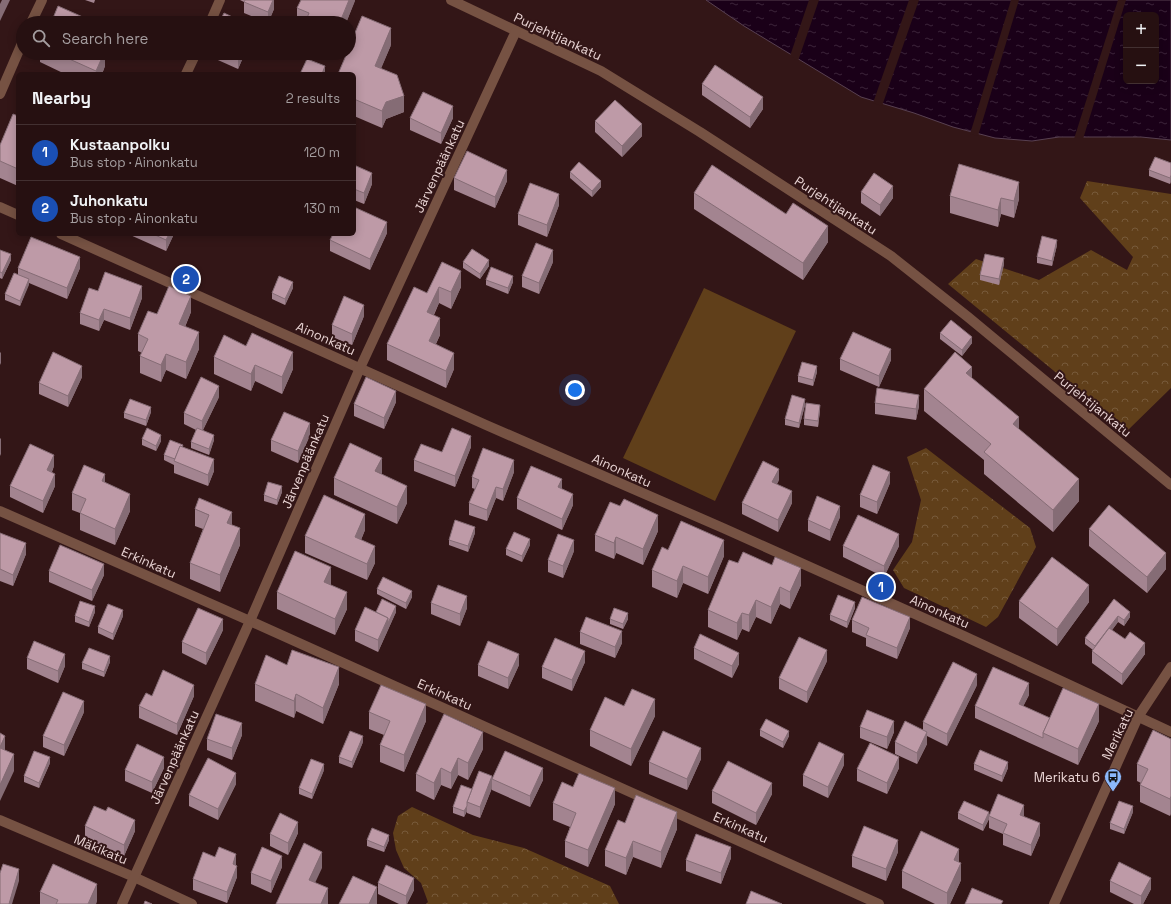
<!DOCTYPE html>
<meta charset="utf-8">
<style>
:root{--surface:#261011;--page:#2e191a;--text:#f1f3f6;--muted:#a49d9f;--line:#423031;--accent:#8bb9fc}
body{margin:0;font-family:"Space Grotesk",sans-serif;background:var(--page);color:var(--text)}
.controls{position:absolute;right:12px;top:12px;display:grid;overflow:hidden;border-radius:6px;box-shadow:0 2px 10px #0003}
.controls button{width:36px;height:36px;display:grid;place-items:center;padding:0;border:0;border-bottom:1px solid var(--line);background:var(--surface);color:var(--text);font:20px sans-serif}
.you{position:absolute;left:575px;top:390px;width:14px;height:14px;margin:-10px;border:3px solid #fff;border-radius:50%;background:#1a73e8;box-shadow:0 0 0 6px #1a73e833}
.badge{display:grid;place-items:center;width:26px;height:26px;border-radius:50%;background:var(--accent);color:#fff;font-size:13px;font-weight:700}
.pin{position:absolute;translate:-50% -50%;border:2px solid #fff;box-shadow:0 1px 4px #0006}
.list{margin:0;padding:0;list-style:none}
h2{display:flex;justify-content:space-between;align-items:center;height:52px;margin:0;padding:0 16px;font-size:17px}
h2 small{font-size:13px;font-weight:400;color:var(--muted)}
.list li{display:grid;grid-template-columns:26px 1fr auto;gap:12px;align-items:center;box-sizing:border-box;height:56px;padding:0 16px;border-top:1px solid var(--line)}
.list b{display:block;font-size:15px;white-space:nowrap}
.list p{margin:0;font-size:13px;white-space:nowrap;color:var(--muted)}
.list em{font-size:13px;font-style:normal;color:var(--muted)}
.icon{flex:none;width:22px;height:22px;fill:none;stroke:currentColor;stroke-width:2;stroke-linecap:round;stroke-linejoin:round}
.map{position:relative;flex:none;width:1171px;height:904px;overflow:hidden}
.search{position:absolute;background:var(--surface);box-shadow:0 2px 10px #0003;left:16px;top:16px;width:340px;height:44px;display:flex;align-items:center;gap:10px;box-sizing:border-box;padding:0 14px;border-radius:22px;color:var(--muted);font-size:15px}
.panel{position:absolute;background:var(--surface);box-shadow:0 2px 10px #0003;left:16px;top:72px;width:340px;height:164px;border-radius:6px}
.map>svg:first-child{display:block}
.forest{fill:url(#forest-crowns)}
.park{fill:#603f1a}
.water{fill:url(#water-ripples);stroke:#584051;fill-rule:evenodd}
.pier{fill:#331617}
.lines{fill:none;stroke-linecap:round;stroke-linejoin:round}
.street{stroke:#765243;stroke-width:10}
.wall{fill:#a38490}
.shaded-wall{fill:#856c75}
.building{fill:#be9aa7;stroke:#856c75}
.labels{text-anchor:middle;stroke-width:4;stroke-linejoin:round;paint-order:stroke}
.street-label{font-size:13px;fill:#ead5d5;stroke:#331617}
.poi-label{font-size:13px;fill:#ead5d5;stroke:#331617;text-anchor:end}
</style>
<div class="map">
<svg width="1171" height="904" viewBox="0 0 1171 904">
<defs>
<pattern id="forest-crowns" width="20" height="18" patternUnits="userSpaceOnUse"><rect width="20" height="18" fill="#603f1a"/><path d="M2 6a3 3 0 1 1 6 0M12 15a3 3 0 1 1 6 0" fill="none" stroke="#775a3a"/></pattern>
<pattern id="water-ripples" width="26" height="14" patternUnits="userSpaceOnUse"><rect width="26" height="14" fill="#1a0018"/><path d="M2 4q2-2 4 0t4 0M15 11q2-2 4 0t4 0" fill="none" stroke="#3b2439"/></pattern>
</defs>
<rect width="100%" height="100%" fill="#331617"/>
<g class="forest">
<path d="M1087 181 1171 194V388L1127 431 948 284 976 259 1039 280 1091 250 1127 270 1133 257 1080 198Z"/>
<path d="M926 448 1030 528 1036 547 998 617 986 627 904 588 893 570 912 542 921 500 907 457Z"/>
<path d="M412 807 473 835 524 848 610 886 619 904H426L428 902 421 883 404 868 396 850 393 833 398 816Z"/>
</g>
<path class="park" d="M704 288 796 331 715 501 623 458Z"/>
<path class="water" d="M706 0H1171V140L1141 137H1059L1032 141 995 138 953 127 914 113 861 97 744 26ZM1126 15H1156V81H1126Z"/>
<g class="pier">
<path d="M809 0H819L798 61 790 56Z"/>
<path d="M909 0H919L882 106 873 103Z"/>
<path d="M1011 0H1019L978 136 970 134Z"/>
<path d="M1118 0H1126L1083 139H1074Z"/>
</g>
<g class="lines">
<g class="street">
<path d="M451 0 601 71 700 132 891 256 968 317 1171 485"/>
<path d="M31 23 42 0"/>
<path d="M210 23 220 0"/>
<path d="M186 74 196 53"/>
<path d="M0 94 23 41"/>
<path d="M0 207 18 215"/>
<path d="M61 234 486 425 723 528 964 636 1171 732"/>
<path d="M0 511 250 621 879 904"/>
<path d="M0 820 134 877 192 904"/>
<path d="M122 904 250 621 360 368 516 31"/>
<path d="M1054 904 1138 717 1171 667"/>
</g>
</g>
<g class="wall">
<path d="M85 0H95L94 3Z"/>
<path d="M240 0H274V9L268 23 244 13V2Z"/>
<path d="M355 0 346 23H297V8Z"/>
<path d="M391 45 381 68 404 112 386 119 382 128 354 116V74Z"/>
<path d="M40 53H105V66L102 74H65L40 62Z"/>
<path d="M209 53H245L238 69 209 56Z"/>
<path d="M702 84 763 109 750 128 702 95Z"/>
<path d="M18 116V186L0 178V145Z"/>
<path d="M410 118H453L441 144 410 130Z"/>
<path d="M595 121 642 136 622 157 595 132Z"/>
<path d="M1171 163V181L1170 184 1149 176V170Z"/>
<path d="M959 164 1019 199 1014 218 1001 214 998 227 950 213V196Z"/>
<path d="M354 165 372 184 364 204 354 200Z"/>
<path d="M570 172 601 187 592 197 570 178Z"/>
<path d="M454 178 507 181 495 208 454 190Z"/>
<path d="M861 192 893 198 880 216 861 203Z"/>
<path d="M694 193 786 214 828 242 803 280 694 209Z"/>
<path d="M559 205 547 237 518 225V214Z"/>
<path d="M387 233 370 270 330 251V240Z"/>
<path d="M128 234H174L166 251Z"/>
<path d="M1057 245 1052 266 1037 263V257Z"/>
<path d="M0 250 11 260 2 279 0 278Z"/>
<path d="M442 262 461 287 451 309 439 303 434 315 440 335 436 344 454 369 446 388 387 360V344L427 293Z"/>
<path d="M463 262 489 266 480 279 463 268Z"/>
<path d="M553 262 539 294 522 287V276Z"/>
<path d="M1004 264 999 285 980 280V275Z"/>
<path d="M18 268H80L67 299 29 283 20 306 5 300V294L18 275Z"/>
<path d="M486 280 513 282 508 294 486 285Z"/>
<path d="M293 288 285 305 272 299V293Z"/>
<path d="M98 291 142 298 130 330 104 320 99 331 80 324V313Z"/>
<path d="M191 312 185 327 199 349 186 379 166 370 161 382 140 373V356L142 353 138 351V334L157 314Z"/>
<path d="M364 316 352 345 332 337V325Z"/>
<path d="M940 333 972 343 962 356 940 339Z"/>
<path d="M214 357 293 369 282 394 255 381 251 391 214 374Z"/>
<path d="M840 359 891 360 879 387 840 370Z"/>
<path d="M817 372 813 386 798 382V376Z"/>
<path d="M82 377 68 407 39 394V383Z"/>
<path d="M972 378 1019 429 1079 501 1053 532 984 474V460L924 411V389Z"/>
<path d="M219 397 203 430 214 440 209 455 191 448V442L196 430 184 424V413Z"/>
<path d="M396 402 384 429 354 416V404Z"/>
<path d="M875 403 919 406 916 420 875 414Z"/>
<path d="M805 405 799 428 785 425V419Z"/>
<path d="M820 410 818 427 804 425V419Z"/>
<path d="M151 412 146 426 124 418V413Z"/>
<path d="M310 435 298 463 271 451V440Z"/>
<path d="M142 439 161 441 156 451 142 445Z"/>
<path d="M183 447 214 471 208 486 174 473V465L164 460V455Z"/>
<path d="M471 447 455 487 414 471V460L442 452Z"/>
<path d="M54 466 52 472 55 486 43 513 10 497V486Z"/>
<path d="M514 472 503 501 496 498 487 521 469 515V503L475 489 472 488V477Z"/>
<path d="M382 474 407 503 397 524 334 495V478Z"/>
<path d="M779 480 777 484 792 503 778 532 742 514V503Z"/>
<path d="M105 483 130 511 115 545 80 530V513L72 510V493Z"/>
<path d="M890 483 877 514 860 507V495Z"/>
<path d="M562 489 573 505 562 530 517 509V498Z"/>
<path d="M282 492 277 505 264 501V495Z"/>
<path d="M195 509 232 525 240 545 220 592 190 579V563L203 529 195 526Z"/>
<path d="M840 517 830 541 808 531V520Z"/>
<path d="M1089 529 1166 569 1147 593 1089 546Z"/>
<path d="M365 530 361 540 375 563 367 580 305 553V536Z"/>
<path d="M658 531 643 565 616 553 614 559 595 551V535Z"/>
<path d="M0 533 26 554 13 586 0 581Z"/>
<path d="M475 533 468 552 449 545V540Z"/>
<path d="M530 545 522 562 506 555V549Z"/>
<path d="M843 546H899L884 577 843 557Z"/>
<path d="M668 550 724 556 708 594 683 583 677 598 652 587V570Z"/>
<path d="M574 551 563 578 548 572V560Z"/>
<path d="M738 563 801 585 790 609 780 604 771 624 756 617 749 632 742 629 737 640 708 627V610Z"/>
<path d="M49 571 104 575 92 601 49 582Z"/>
<path d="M331 584 330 585 347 609 335 635 277 609V592Z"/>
<path d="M377 589 412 597 406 609 377 594Z"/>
<path d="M1114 599 1130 617 1124 626 1118 622 1112 630 1145 654 1122 685 1092 663V651L1093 650 1085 644V638Z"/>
<path d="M1019 601 1089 602 1057 646 1019 618Z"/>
<path d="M431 603 467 608 460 626 431 614Z"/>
<path d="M855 608 847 628 830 620V615Z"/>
<path d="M95 612 89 627 75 622V616Z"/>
<path d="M376 612H396L378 652 355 641V630Z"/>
<path d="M123 616 113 640 98 633V627Z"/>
<path d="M610 619H628L623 629 610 624Z"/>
<path d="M852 620 910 628 897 659 866 646V638L852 632Z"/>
<path d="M223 630 206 665 182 653V642Z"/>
<path d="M580 632 622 643 615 658 580 644Z"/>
<path d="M694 648 739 664 732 678 694 659Z"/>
<path d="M27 658 65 666 58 683 27 669Z"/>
<path d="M827 661 807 703 779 689V678Z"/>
<path d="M110 662 104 677 82 669V663Z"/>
<path d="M585 662 572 691 542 678V667Z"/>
<path d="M287 665 339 684 323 724 296 711 294 718 255 701V684Z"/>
<path d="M478 665H519L508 689 478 676Z"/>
<path d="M977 685 947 746 927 736V744L917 764 895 754V742L923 730V722Z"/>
<path d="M1029 695 1023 706 1050 718 1099 721 1078 765 975 718V706Z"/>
<path d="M152 696H194L177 735 139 718V706Z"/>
<path d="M624 706 655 716 631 766 590 746V730Z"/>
<path d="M84 712 64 756 43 747V736Z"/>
<path d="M369 712 426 721 404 772 380 762V745L384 735 369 729Z"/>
<path d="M860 727 894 732 887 749 860 738Z"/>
<path d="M760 730 789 736 783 748 760 736Z"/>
<path d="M242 735 232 760 207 750V739Z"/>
<path d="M1171 739V813L1170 816 1140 802V785L1141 783 1137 781V764Z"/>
<path d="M363 742 352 768 339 763V757Z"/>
<path d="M483 749 468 780 458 775 451 789 441 785 434 800 416 791V774Z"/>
<path d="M701 759 687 790 649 774V762Z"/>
<path d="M50 763 39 788 24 782V776Z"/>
<path d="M974 764 1008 768 1002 782 974 770Z"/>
<path d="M844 765 828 798 803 786V775Z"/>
<path d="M164 768 152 793 125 781V770Z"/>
<path d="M899 768 887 794 857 781V769Z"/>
<path d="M324 770 312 799 299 794V788Z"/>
<path d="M492 779 543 780 530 807 492 790Z"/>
<path d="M236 784 218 820 189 806V795Z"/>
<path d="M492 788 480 818 467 813V811L464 817 453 813V807L472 789Z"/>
<path d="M712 791 772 794 756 825 712 803Z"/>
<path d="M553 803 615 804 588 867 565 857V841L570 827 553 820Z"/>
<path d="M1133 812 1124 834 1110 829V823Z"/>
<path d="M958 813 1024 816V817L1040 835 1031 856 1003 845V834L989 828V819L983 831 958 819Z"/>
<path d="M625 823 677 829 661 868 633 857 626 875 605 866V850Z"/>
<path d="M85 826 135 831 124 856 85 838Z"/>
<path d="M298 833 288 855 270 846V834Z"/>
<path d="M367 840H389L384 852 367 846Z"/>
<path d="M898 852 886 881 852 867V856Z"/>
<path d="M731 858 721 884 686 871V860Z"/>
<path d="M236 865 237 877 227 903 193 890V879Z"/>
<path d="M282 867 271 893 251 884V873Z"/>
<path d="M902 871 961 880 950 904H935L902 888Z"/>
<path d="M1110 881 1151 889 1143 904H1134L1110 892Z"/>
<path d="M378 883 414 890 407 904H399L378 894Z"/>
<path d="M40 892 97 900 96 904H40Z"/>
</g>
<g class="shaded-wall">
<path d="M2 0H10L0 21V4Z"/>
<path d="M273 0H274V9L268 23V12Z"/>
<path d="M349 0H355V1L346 23H340Z"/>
<path d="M391 28V45L375 83V66Z"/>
<path d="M104 53H105V66L102 74H96V71Z"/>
<path d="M240 53H245L238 69V57Z"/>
<path d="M325 66V74H322Z"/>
<path d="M404 96V112L386 119 382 128V111L386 102Z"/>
<path d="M763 97V109L750 128V117Z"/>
<path d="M453 106V118L441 144V133Z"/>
<path d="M642 124V136L622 157V146Z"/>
<path d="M507 170V181L495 208V197Z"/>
<path d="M372 173V184L364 204V193Z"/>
<path d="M1171 175V181L1170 184V178Z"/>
<path d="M601 181V187L592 197V191Z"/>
<path d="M1019 182V199L1014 218V201Z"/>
<path d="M893 186V198L880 216V205Z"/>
<path d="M559 194V205L547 237V225Z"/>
<path d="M1001 198V214L998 227V210Z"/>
<path d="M387 222V233L370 270V259Z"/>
<path d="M828 226V242L803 280V263Z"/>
<path d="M169 234H174L166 251V240Z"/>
<path d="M1057 240V245L1052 266V261Z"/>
<path d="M553 250V262L539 294V283Z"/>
<path d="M11 254V260L2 279V273Z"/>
<path d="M80 257V268L67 299V288Z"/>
<path d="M1004 258V264L999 285V279Z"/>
<path d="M489 260V266L480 279V274Z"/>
<path d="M461 271V287L451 309V292Z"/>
<path d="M513 276V282L508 294V288Z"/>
<path d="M29 279V285L20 306V301Z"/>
<path d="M293 282V288L285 305V299Z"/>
<path d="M142 286V298L130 330V318Z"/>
<path d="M439 287V303L427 329V312Z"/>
<path d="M191 296V312L179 341V324Z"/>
<path d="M364 305V316L352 345V334Z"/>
<path d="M104 309V320L99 331V320Z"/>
<path d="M440 318V335L429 358V341Z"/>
<path d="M199 332V349L186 379V362Z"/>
<path d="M972 337V343L962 356V350Z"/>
<path d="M891 349V360L879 387V376Z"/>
<path d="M1 352V363L0 365V353Z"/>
<path d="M293 352V369L282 394V377Z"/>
<path d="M454 353V369L446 388V371Z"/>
<path d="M166 354V370L161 382V365Z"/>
<path d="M255 365V381L251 391V374Z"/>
<path d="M82 366V377L68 407V396Z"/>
<path d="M817 366V372L813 386V380Z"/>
<path d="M972 367V389L966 373Z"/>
<path d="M219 386V397L202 432V421Z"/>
<path d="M396 391V402L384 429V418Z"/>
<path d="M919 395V406L916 420V409Z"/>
<path d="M805 399V405L799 428V423Z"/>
<path d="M820 405V410L818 427V421Z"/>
<path d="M151 407V412L146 426V420Z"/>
<path d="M1019 417V438L1013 424Z"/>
<path d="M310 423V435L298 463V451Z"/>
<path d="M161 435V441L156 451V446Z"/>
<path d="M214 435V440L209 455V449Z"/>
<path d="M471 436V447L455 487V476Z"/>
<path d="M1 438V454L0 456V439Z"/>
<path d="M54 455V466L47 482V470Z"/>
<path d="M382 458V474L375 471Z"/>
<path d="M214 459V471L208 486V475Z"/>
<path d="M514 460V472L503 501V489Z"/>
<path d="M779 469V480L772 493V482Z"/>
<path d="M890 472V483L877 514V502Z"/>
<path d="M55 474V486L43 513V501Z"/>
<path d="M105 474V490L102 481Z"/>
<path d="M562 479V491L558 487Z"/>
<path d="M1079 479V501L1053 532V510Z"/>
<path d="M282 486V492L277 505V500Z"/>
<path d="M407 486V503L397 524V507Z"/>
<path d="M496 487V498L487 521V510Z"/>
<path d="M792 491V503L778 532V520Z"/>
<path d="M130 494V511L115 545V529Z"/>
<path d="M573 494V505L562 530V519Z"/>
<path d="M840 506V517L830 541V530Z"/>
<path d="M232 512V528L227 523Z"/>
<path d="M365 514V530L355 554V537Z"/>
<path d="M658 515V531L643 565V549Z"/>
<path d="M475 527V533L468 552V546Z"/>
<path d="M240 528V545L220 592V575Z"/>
<path d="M899 534V546L884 577V566Z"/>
<path d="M616 537V553L614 559V543Z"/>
<path d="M530 539V545L522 562V556Z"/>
<path d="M574 540V551L563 578V566Z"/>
<path d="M724 540V556L708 594V577Z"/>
<path d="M26 543V554L13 586V575Z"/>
<path d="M375 546V563L367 580V564Z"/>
<path d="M1166 553V569L1147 593V577Z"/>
<path d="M104 564V575L92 601V590Z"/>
<path d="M683 566V583L677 598V581Z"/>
<path d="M331 567V584L324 598V582Z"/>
<path d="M801 568V585L790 609V592Z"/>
<path d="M1089 585V602L1057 646V629Z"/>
<path d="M780 587V604L771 624V607Z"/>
<path d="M412 591V597L406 609V603Z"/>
<path d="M347 592V609L335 635V619Z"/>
<path d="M467 596V608L460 626V614Z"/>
<path d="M756 600V617L749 632V615Z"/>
<path d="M855 602V608L847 628V622Z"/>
<path d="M95 606V612L89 627V622Z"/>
<path d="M396 606V612L378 652V640L388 618Z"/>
<path d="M123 610V616L113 640V634Z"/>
<path d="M1130 612V617L1124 626V620Z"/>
<path d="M628 613V619L623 629V624Z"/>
<path d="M742 613V629L737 640V623Z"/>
<path d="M1118 616V622L1096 652V646Z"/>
<path d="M910 617V628L897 659V648Z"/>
<path d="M223 619V630L206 665V653Z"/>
<path d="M622 631V643L615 658V647Z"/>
<path d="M1145 643V654L1122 685V674Z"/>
<path d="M827 650V661L807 703V692Z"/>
<path d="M585 651V662L572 691V680Z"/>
<path d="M739 653V664L732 678V666Z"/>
<path d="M65 654V666L58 683V671Z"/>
<path d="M519 654V665L508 689V678Z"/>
<path d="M110 656V662L104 677V672Z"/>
<path d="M339 667V684L323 724V708Z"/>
<path d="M977 674V685L947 746V734Z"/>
<path d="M1029 683V695L1019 715V704Z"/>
<path d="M194 685V696L177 735V724Z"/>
<path d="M296 694V711L294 718V701Z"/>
<path d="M655 699V716L631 766V749Z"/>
<path d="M84 701V712L64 756V745Z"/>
<path d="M426 704V721L404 772V755Z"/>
<path d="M1099 704V721L1078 765V749Z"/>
<path d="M894 721V732L887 749V737Z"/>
<path d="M242 723V735L232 760V748Z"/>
<path d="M789 731V736L783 748V742Z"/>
<path d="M483 732V749L468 780V763Z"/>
<path d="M927 732V744L917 764V753Z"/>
<path d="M5 736V752L0 763V747Z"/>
<path d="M363 736V742L352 768V762Z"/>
<path d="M701 748V759L687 790V779Z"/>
<path d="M14 754V771L0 801V785Z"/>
<path d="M844 754V765L828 798V787Z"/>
<path d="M50 757V763L39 788V783Z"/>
<path d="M164 757V768L152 793V782Z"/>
<path d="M899 757V768L887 794V783Z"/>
<path d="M458 758V775L451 789V773Z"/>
<path d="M1008 762V768L1002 782V776Z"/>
<path d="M324 764V770L312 799V794Z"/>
<path d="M441 768V785L434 800V783Z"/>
<path d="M543 768V780L530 807V796Z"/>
<path d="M236 773V784L218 820V809Z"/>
<path d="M492 776V788L480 818V807Z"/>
<path d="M772 783V794L756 825V813Z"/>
<path d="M615 788V804L588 867V850Z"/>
<path d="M1171 796V813L1170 816V799Z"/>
<path d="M1024 805V816L1020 826V815Z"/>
<path d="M467 806V811L464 817V811Z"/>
<path d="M1133 806V812L1124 834V829Z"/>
<path d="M677 812V829L661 868V852Z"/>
<path d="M989 812V819L983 831V825Z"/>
<path d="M135 820V831L124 856V845Z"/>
<path d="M298 822V833L288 855V843Z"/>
<path d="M1040 823V835L1031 856V845Z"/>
<path d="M389 835V840L384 852V847Z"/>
<path d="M898 840V852L886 881V869Z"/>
<path d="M633 841V857L626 875V858Z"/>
<path d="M731 847V858L721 884V873Z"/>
<path d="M959 849V866L954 860Z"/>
<path d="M322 852V868L309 896V880Z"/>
<path d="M236 854V866L233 864Z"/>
<path d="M282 856V867L271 893V881Z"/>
<path d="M961 863V880L950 904H947V893Z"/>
<path d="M237 866V877L227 903V892Z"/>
<path d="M19 869V881L12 904H9Z"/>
<path d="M414 878V890L407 904H406V896Z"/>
<path d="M1151 878V889L1143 904H1141V896Z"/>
<path d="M97 884V900L96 904H88Z"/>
<path d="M377 887V904H369Z"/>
<path d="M328 888V904H321Z"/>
</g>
<g class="building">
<path d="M245 0H273L268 12 244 2Z"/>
<path d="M301 0H349L340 22 330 18 328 23H305L309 13 297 8Z"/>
<path d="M58 6 94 22V23H51Z"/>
<path d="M224 13 243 22V23H219Z"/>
<path d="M362 16 391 28 375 66 397 75 404 96 386 102 382 111 354 99V74H338L347 53H349V47Z"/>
<path d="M56 53H104L96 71Z"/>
<path d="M228 53H240L238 57Z"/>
<path d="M307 59 325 66 322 74H300Z"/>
<path d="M715 65 763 97 750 117 702 84Z"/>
<path d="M423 92 453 106 441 133 410 118Z"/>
<path d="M615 100 642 124 622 146 595 121Z"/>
<path d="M13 114 18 116V169L0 161V145Z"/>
<path d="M467 151 507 170 495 197 454 178Z"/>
<path d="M1155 157 1171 163V175L1170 178 1149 170Z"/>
<path d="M579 162 601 181 592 191 570 172Z"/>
<path d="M959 164 1019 182 1014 201 1001 198 998 210 950 196Z"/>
<path d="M354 165 372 173 364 193 354 189Z"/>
<path d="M712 165 786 214 793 203 828 226 803 263 694 193Z"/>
<path d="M874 173 893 186 880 205 861 192Z"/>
<path d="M530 183 559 194 547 225 518 214Z"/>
<path d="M354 207 387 222 370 259 330 240 333 234H354Z"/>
<path d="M153 234H169L166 240Z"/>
<path d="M1042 236 1057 240 1052 261 1037 257Z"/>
<path d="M31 237 80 257 67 288 18 268Z"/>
<path d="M536 243 553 250 539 283 522 276Z"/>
<path d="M472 249 489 260 480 274 463 262Z"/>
<path d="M0 250 11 254 2 273 0 272Z"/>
<path d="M985 254 1004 258 999 279 980 275Z"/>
<path d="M442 262 461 271 451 292 439 287 427 312 440 318 429 341 454 353 446 371 387 344 414 287 427 293Z"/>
<path d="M491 267 513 276 508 288 486 280Z"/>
<path d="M105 272 142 286 130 318 104 309 99 320 80 313 89 288 98 291Z"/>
<path d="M14 273 29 279 20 301 5 294Z"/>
<path d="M279 276 293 282 285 299 272 293Z"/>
<path d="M169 286 191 296 179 324 199 332 186 362 166 354 161 365 140 356 148 339 138 334 148 311 157 314Z"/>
<path d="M344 296 364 305 352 334 332 325Z"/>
<path d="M951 320 972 337 962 350 940 333Z"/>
<path d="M853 332 891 349 879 376 840 359Z"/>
<path d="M252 333 293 352 282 377 255 365 251 374 214 357 224 335 246 346Z"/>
<path d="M53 352 82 366 68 396 39 383Z"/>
<path d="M955 352 972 367 966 373 1019 417 1013 424 1079 479 1053 510 984 452 991 444 924 389Z"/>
<path d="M802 362 817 366 813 380 798 376Z"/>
<path d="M201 377 219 386 202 421 184 413Z"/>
<path d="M366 377 396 391 384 418 354 404Z"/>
<path d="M877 388 919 395 916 409 875 403Z"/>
<path d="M792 395 805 399 799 423 785 419Z"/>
<path d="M130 399 151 407 146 420 124 413Z"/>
<path d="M806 403 820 405 818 421 804 419Z"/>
<path d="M284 412 310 423 298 451 271 440Z"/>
<path d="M147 428 161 435 156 446 142 439Z"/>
<path d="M197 428 214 435 209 449 191 442Z"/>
<path d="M452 428 471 436 455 476 414 460 421 444 442 452Z"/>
<path d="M170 440 183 445 182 447 180 446 175 459 164 455Z"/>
<path d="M350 443 382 458 375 471 407 486 397 507 334 478Z"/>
<path d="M30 444 54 455 47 470 55 474 43 501 10 486Z"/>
<path d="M180 446 214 459 208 475 174 461Z"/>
<path d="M483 448 514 460 503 489 496 487 487 510 469 503 479 480 472 477Z"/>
<path d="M763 461 779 469 772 482 792 491 778 520 742 503Z"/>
<path d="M84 465 105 474 102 481 130 494 115 529 80 513 86 499 72 493Z"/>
<path d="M873 465 890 472 877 502 860 495Z"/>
<path d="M531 466 562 479 558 487 573 494 562 519 517 498Z"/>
<path d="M268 482 282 486 277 500 264 495Z"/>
<path d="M324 495 365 514 355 537 375 546 367 564 305 536Z"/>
<path d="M817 496 840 506 830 530 808 520Z"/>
<path d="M199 498 232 512 227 523 240 528 220 575 190 563 209 515 195 509Z"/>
<path d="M624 499 658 515 643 549 616 537 614 543 595 535 610 502 620 506Z"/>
<path d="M1109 505 1166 553 1147 577 1089 529Z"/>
<path d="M858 515 899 534 884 566 843 546Z"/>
<path d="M455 520 475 527 468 546 449 540Z"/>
<path d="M681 521 724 540 708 577 683 566 677 581 652 570 662 547 668 550Z"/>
<path d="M514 532 530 539 522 556 506 549Z"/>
<path d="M0 533 26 543 13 575 0 569Z"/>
<path d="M558 534 574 540 563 566 548 560Z"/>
<path d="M60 545 104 564 92 590 49 571Z"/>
<path d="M295 551 331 567 324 582 347 592 335 619 277 592Z"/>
<path d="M743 552 772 565 775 557 801 568 790 592 780 587 771 607 756 600 749 615 742 613 737 623 708 610 729 560 738 563Z"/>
<path d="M1052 557 1089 585 1057 629 1019 601Z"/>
<path d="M383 577 412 591 406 603 377 589Z"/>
<path d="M438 585 467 596 460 614 431 603Z"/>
<path d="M838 595 855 602 847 622 830 615Z"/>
<path d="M862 597 910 617 897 648 866 635 869 628 852 620Z"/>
<path d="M382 599 396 606 388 623V618L376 612Z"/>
<path d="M1114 599 1130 612 1124 620 1118 616 1095 646 1085 638Z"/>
<path d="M80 601 95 606 89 622 75 616Z"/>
<path d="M108 604 123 610 113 634 98 627Z"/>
<path d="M365 607 388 618 378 640 355 630Z"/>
<path d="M198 608 223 619 206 653 182 642Z"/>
<path d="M614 608 628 613 623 624 610 619Z"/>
<path d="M586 617 622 631 615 647 580 632Z"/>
<path d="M1109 628 1125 639 1130 632 1145 643 1122 674 1092 651Z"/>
<path d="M700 634 739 653 732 666 694 648Z"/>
<path d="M799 637 827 650 807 692 779 678Z"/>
<path d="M555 638 585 651 572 680 542 667Z"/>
<path d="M34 641 65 654 58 671 27 658Z"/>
<path d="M488 641 519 654 508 678 478 665Z"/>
<path d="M89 648 110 656 104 672 82 663Z"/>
<path d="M292 650 339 667 323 708 296 694 294 701 255 684 266 655 287 665Z"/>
<path d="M953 662 977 674 947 734 923 722Z"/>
<path d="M993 667 1029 683 1019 704 1050 718 1043 733V738L975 706Z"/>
<path d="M163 670 194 685 177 724 139 706 146 693 152 696Z"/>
<path d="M381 685 426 704 404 755 380 745 390 721 369 712Z"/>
<path d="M1063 688 1099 704 1078 749 1043 733Z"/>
<path d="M632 689 655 699 631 749 590 730 605 697 624 706Z"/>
<path d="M63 692 84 701 64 745 43 736Z"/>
<path d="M867 710 894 721 887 737 860 727Z"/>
<path d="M216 714 242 723 232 748 207 739Z"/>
<path d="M444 714 483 732 468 763 458 758 451 773 441 768 434 783 416 774Z"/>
<path d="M766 719 789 731 783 742 760 730Z"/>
<path d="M905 721 927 732 917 753 895 742Z"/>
<path d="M1153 730 1171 739V796L1170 799 1140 785 1148 769 1137 764Z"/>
<path d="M350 731 363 736 352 762 339 757Z"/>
<path d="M663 731 701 748 687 779 649 762Z"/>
<path d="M0 733 5 736 0 747Z"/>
<path d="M819 742 844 754 828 787 803 775Z"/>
<path d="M870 743 899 757 887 783 857 769Z"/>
<path d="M137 744 164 757 152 782 125 770Z"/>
<path d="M0 748 14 754 0 785Z"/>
<path d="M980 750 1008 762 1002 776 974 764Z"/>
<path d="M34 751 50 757 39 783 24 776Z"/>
<path d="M505 751 543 768 530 796 492 779Z"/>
<path d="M208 758 236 773 218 809 189 795Z"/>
<path d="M311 759 324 764 312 794 299 788Z"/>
<path d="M728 761 772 783 756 813 712 791Z"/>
<path d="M479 771 492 776 480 807 467 802Z"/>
<path d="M579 773 615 788 588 850 565 841 576 813 553 803 562 782 573 787Z"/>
<path d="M461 785 472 789 467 802V806L464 811 453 807Z"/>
<path d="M998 794 1024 805 1020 815 1040 823 1031 845 1003 833 1007 824 989 816Z"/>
<path d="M636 795 677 812 661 852 633 841 626 858 605 850 618 820 625 823Z"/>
<path d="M964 801 989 812 983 825 958 813Z"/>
<path d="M1119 801 1133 806 1124 829 1110 823Z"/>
<path d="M94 806 106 811 108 807 135 820 124 845 85 826Z"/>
<path d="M280 813 298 822 288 843 270 834Z"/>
<path d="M864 826 898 840 886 869 852 856Z"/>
<path d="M372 828 389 835 384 847 367 840Z"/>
<path d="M921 831 959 849 954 860 961 863 947 893 902 871Z"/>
<path d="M696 834 731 847 721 873 686 860Z"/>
<path d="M304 843 322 852 309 880 328 888 321 904H276Z"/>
<path d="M219 847 236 854 233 864 237 866 227 892 193 879 203 852 215 857Z"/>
<path d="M262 847 282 856 271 881 251 873Z"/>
<path d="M1119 862 1151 878 1141 896 1110 881Z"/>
<path d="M3 864 19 869 9 904H0V873Z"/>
<path d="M53 864 97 884 88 904H56L58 900 40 892Z"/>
<path d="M386 865 414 878 406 896 378 883Z"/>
<path d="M353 876 377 887 369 904H339Z"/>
<path d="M972 888 1003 901 1001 904H965Z"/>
<path d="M751 891 782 904H746Z"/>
<path d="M145 901 152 904H144Z"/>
</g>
<defs>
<symbol id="bus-pin" viewBox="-11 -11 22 30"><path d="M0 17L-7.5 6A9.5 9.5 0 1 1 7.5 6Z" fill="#8bb9fc" stroke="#331617"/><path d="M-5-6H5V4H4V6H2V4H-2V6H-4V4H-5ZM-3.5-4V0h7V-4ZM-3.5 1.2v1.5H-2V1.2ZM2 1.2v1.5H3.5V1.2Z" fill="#111"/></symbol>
</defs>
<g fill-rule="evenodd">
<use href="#bus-pin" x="1103" y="767" width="20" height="27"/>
</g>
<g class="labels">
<g class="street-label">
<text transform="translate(558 36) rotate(25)" y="5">Purjehtijankatu</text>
<text transform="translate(439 166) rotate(-65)" y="5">Järvenpäänkatu</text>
<text transform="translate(836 205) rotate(33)" y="5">Purjehtijankatu</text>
<text transform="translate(326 338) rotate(24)" y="5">Ainonkatu</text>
<text transform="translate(1093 404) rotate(39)" y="5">Purjehtijankatu</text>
<text transform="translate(305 461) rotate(-67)" y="5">Järvenpäänkatu</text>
<text transform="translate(622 470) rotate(24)" y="5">Ainonkatu</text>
<text transform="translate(149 562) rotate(24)" y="5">Erkinkatu</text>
<text transform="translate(940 611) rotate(24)" y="5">Ainonkatu</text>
<text transform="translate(445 694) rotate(24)" y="5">Erkinkatu</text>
<text transform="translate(1117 734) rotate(-64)" y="5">Merikatu</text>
<text transform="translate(174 757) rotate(-66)" y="5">Järvenpäänkatu</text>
<text transform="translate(741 827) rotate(24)" y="5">Erkinkatu</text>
<text transform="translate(101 849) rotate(23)" y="5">Mäkikatu</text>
</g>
<g class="poi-label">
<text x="1100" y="782">Merikatu 6</text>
</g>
</g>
</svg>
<div class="controls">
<button>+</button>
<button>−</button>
</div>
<div class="you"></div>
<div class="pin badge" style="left:881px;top:587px;background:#1a4fb4">1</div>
<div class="pin badge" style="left:186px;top:279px;background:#1a4fb4">2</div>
<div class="search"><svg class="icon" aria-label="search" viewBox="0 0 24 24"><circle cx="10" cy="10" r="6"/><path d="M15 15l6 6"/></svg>Search here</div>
<section class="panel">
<h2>Nearby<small>2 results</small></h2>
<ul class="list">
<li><span class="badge" style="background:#1a4fb4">1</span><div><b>Kustaanpolku</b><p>Bus stop · Ainonkatu</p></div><em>120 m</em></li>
<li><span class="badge" style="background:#1a4fb4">2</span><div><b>Juhonkatu</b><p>Bus stop · Ainonkatu</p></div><em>130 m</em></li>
</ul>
</section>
</div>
